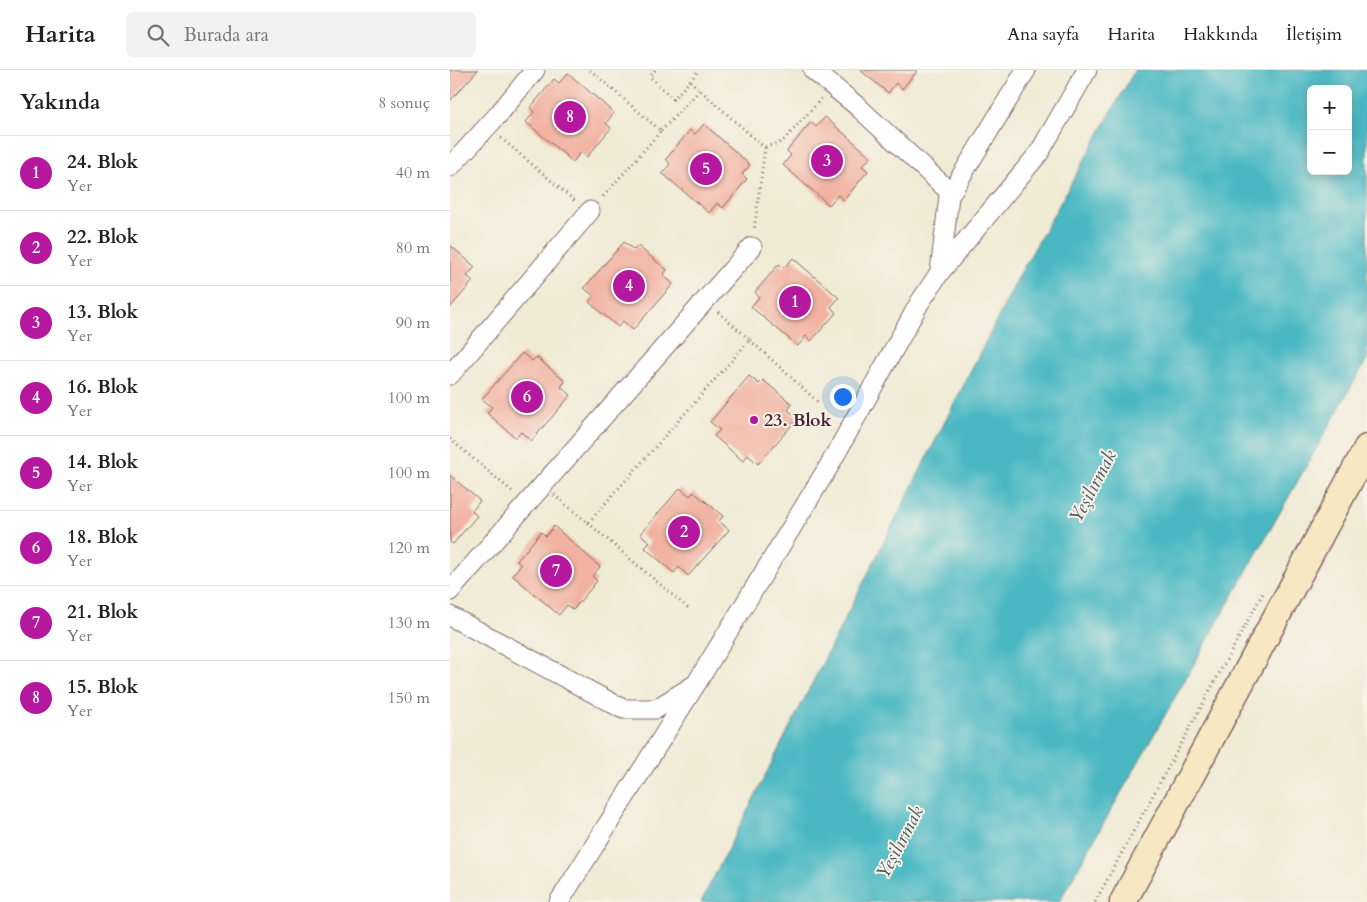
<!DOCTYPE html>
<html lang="tr">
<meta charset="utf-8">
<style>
:root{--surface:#fff;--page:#f2f2f2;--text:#202124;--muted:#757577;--line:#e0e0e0;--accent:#b5179e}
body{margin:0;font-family:Cardo,serif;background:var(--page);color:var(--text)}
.controls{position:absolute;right:15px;top:15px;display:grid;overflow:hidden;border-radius:8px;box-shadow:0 2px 12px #0003}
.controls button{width:45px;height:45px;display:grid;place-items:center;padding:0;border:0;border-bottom:1px solid var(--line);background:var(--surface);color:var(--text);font:25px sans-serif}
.you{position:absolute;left:392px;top:326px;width:18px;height:18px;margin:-12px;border:4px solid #fff;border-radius:50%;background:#1a73e8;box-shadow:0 0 0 8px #1a73e833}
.badge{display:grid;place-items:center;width:32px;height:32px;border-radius:50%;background:var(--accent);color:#fff;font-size:16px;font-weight:700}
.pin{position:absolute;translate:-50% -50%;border:2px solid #fff;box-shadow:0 1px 5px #0006}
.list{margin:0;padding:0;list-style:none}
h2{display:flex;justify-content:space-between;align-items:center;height:65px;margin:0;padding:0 20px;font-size:21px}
h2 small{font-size:16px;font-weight:400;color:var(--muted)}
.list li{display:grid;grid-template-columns:32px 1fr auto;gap:15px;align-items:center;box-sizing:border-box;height:75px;padding:0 20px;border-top:1px solid var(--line)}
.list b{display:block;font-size:19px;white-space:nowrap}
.list p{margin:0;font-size:16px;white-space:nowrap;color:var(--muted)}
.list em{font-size:16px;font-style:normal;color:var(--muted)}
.icon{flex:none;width:28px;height:28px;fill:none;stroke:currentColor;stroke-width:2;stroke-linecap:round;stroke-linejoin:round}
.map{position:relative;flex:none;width:917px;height:832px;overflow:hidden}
header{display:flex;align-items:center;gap:30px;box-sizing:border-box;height:70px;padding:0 25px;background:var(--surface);border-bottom:1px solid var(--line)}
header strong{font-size:24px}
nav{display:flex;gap:28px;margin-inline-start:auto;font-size:18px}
.search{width:350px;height:45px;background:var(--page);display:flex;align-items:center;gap:12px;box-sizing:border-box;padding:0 18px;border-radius:8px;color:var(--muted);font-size:19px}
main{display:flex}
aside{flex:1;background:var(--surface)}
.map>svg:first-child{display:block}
.water{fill:#4ab8c3;stroke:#4a6c77;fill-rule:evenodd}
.building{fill:#f2b2a2}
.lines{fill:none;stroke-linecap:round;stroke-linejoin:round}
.street-casing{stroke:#846666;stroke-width:21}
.secondary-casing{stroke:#846666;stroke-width:29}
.path{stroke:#846666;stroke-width:3;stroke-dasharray:1 4;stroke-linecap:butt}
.street{stroke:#fff;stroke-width:19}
.secondary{stroke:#f7e8c3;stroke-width:26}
.poi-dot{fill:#b5179e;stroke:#f7f3e8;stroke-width:2}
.labels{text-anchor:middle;stroke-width:4;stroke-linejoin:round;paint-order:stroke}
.poi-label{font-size:18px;font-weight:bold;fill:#4a1f2b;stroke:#f7f3e8;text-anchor:start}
.water-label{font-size:19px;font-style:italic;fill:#4a5560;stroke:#f7f3e8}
</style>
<header>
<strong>Harita</strong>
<div class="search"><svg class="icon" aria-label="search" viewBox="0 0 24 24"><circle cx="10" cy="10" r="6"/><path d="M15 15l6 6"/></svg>Burada ara</div>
<nav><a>Ana sayfa</a><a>Harita</a><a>Hakkında</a><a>İletişim</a></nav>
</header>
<main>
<aside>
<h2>Yakında<small>8 sonuç</small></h2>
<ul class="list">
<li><span class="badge">1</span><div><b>24. Blok</b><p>Yer</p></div><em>40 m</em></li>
<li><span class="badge">2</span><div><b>22. Blok</b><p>Yer</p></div><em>80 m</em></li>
<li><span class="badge">3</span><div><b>13. Blok</b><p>Yer</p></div><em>90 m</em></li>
<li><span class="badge">4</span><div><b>16. Blok</b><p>Yer</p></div><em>100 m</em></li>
<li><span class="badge">5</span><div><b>14. Blok</b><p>Yer</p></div><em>100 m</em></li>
<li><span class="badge">6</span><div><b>18. Blok</b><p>Yer</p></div><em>120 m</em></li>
<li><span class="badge">7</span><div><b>21. Blok</b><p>Yer</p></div><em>130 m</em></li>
<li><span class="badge">8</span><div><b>15. Blok</b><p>Yer</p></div><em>150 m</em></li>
</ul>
</aside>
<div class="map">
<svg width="917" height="832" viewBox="0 0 917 832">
<rect width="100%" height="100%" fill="#f7f3e8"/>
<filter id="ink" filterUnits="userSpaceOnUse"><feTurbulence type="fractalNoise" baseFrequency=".02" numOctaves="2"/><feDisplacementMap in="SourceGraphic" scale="10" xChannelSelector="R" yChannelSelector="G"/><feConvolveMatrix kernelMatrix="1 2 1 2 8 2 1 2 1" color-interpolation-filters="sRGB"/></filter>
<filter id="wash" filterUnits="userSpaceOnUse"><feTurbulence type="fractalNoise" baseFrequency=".0096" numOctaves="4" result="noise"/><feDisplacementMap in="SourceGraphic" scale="20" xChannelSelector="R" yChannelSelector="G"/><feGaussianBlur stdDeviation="1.12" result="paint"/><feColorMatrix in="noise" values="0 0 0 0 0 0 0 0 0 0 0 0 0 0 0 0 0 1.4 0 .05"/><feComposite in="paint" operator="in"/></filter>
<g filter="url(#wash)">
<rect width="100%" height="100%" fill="#f0ebd5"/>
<path class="water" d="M685 0H917V289L609 832H251L570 204ZM861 19H898V101H861Z"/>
<g id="blocks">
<g class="building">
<path d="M0 0H28L0 31Z"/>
<path d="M410 0H468L452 19 446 13 438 23Z"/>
<path d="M118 3 164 43 156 53 161 58 137 87 131 82 123 92 76 52 84 42 80 38 104 9 109 13Z"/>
<path d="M375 47 421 87 412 96 418 101 394 130 388 125 379 135 333 95 341 85 337 81 361 52 366 57Z"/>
<path d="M254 54 300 95 292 104 297 109 273 138 267 133 259 143 212 103 220 94 216 89 240 60 245 64Z"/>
<path d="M174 172 184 180 188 176 217 200 213 205 223 214 183 260 173 251 168 257 139 232 144 226 134 218Z"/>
<path d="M0 175 25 197 17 206 23 211 0 238Z"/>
<path d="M343 188 389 228 381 237 386 243 361 271 356 266 348 276 301 237 309 227 305 222 329 194 334 198Z"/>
<path d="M72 283 82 291 86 287 115 311 111 317 121 325 81 371 71 362 66 368 37 343 42 337 32 329Z"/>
<path d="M299 306 309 314 313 310 342 334 338 340 348 348 308 394 298 385 293 391 264 366 270 360 260 352Z"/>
<path d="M0 405 30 431 22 441 27 446 3 474 0 472Z"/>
<path d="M230 418 240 426 244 422 273 446 269 451 279 460 238 506 229 497 224 503 195 478 200 472 190 464Z"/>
<path d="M104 456 150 497 142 506 147 511 123 540 117 535 109 545 62 505 71 495 67 491 91 462 96 466Z"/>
</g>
</g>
</g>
<g filter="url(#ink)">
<use href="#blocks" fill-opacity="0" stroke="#846666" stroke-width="1"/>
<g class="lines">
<defs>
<g id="street">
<path d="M363 0 407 36 501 123"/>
<path d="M0 97 47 46 85 0"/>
<path d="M490 202 499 126 576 0"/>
<path d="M0 305 140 141"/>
<path d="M0 521 302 177"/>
<path d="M0 546 173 639H206L246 614 379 396 470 232 490 202 589 83 637 0"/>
<path d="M109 832 244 617"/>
</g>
<path id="secondary" d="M673 832 917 378"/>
</defs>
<use href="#street" class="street-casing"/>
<use href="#secondary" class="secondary-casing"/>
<g class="path">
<path d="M140 0 211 61 151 129"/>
<path d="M205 0 200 7 223 29 240 11 315 78 304 161"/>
<path d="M240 11 249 0"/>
<path d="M211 61 250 20"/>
<path d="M51 68 126 132"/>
<path d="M315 77 332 72 372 28"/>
<path d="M300 270 368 332"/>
<path d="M0 369 64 423"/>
<path d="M104 425 138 453 300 270 267 241"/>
<path d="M138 453 239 539"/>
<path d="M645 832 813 523"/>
</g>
<use href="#street" class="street"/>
<use href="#secondary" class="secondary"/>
</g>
</g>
<circle class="poi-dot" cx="304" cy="350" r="5"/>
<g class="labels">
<g class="poi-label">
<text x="314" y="356">23. Blok</text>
</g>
<g class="water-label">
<text transform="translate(642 416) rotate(-62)" y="7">Yeşilırmak</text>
<text transform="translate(449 772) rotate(-62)" y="7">Yeşilırmak</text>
</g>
</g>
</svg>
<div class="controls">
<button>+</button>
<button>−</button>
</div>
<div class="you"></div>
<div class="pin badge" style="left:345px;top:232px">1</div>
<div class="pin badge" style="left:234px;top:462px">2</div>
<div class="pin badge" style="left:377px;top:91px">3</div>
<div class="pin badge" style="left:179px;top:216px">4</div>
<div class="pin badge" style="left:256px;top:99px">5</div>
<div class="pin badge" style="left:77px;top:327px">6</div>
<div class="pin badge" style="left:106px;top:501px">7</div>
<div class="pin badge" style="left:120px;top:47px">8</div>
</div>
</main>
